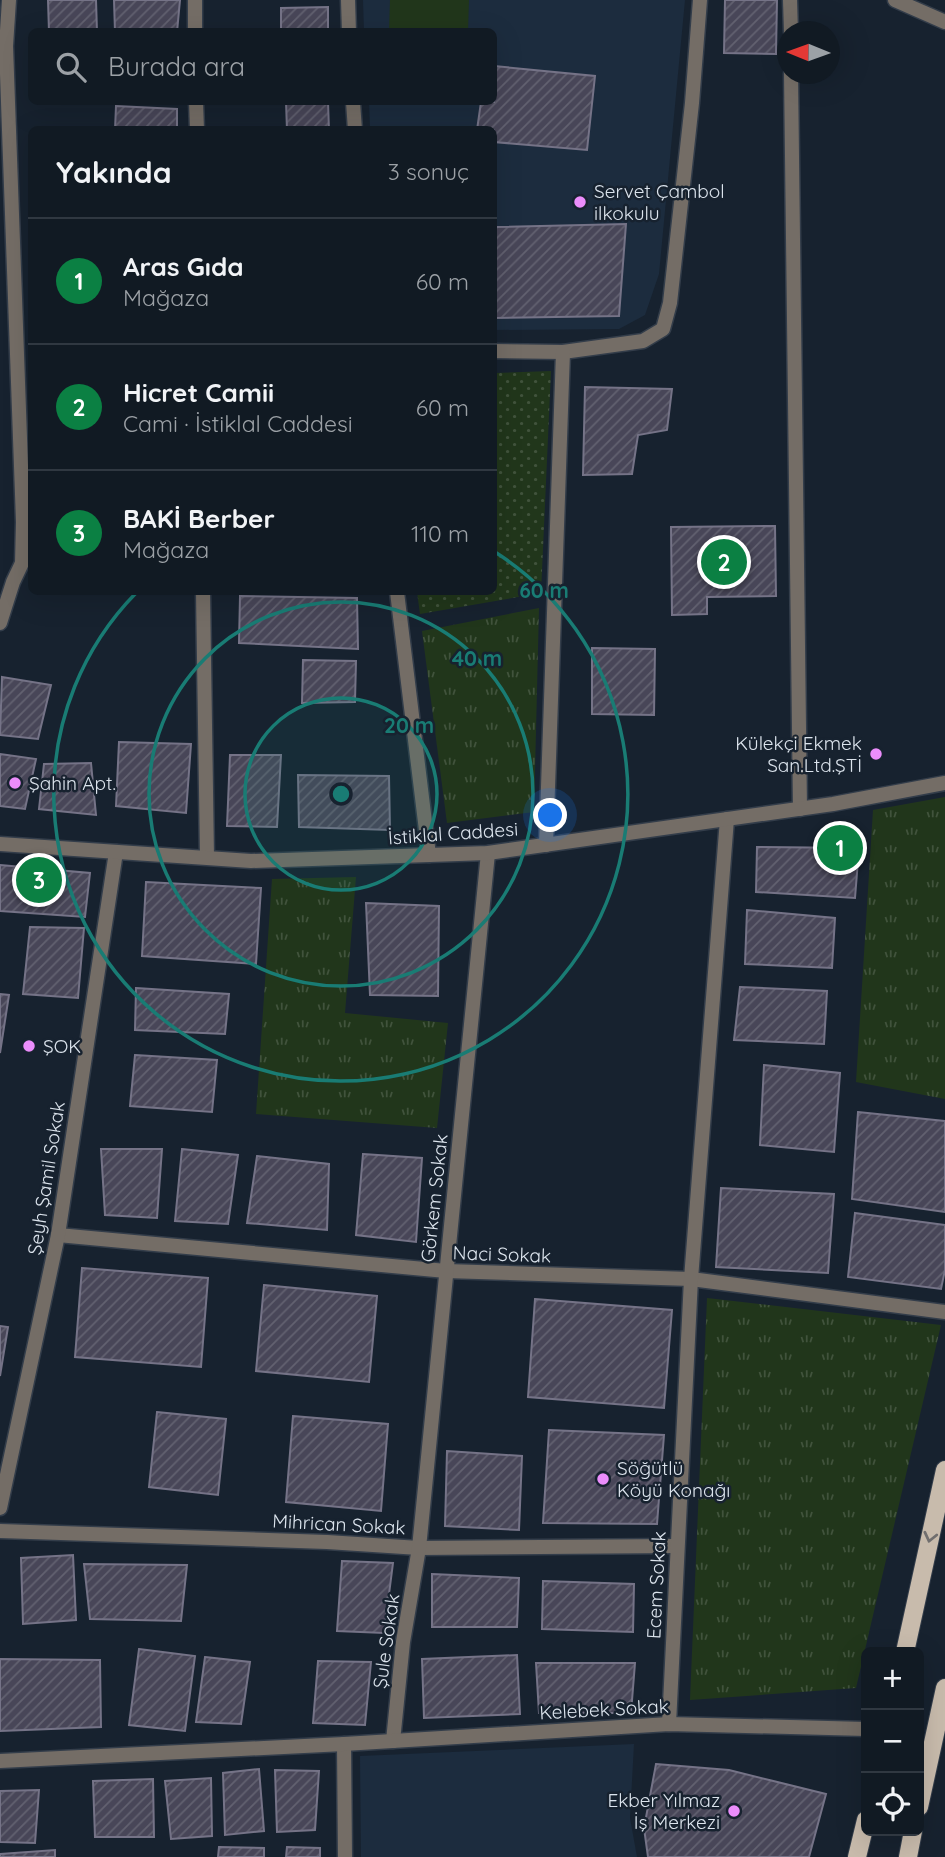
<!DOCTYPE html>
<html lang="tr">
<meta charset="utf-8">
<style>
:root{--surface:#111a23;--page:#1e2730;--text:#f1f3f6;--muted:#9ca1a6;--line:#303841;--accent:#0b8043}
body{margin:0;font-family:Quicksand,sans-serif;background:var(--page);color:var(--text)}
.controls{position:absolute;right:21px;bottom:21px;display:grid;overflow:hidden;border-radius:10px;box-shadow:0 7px 28px #0002}
.controls button{width:63px;height:63px;display:grid;place-items:center;padding:0;border:0;border-bottom:2px solid var(--line);background:var(--surface);color:var(--text);font:35px sans-serif}
.compass{position:absolute;left:777px;top:21px;width:63px;height:63px;border-radius:50%;background:var(--surface);box-shadow:0 7px 28px #0002;rotate:271deg}
.you{position:absolute;left:551px;top:816px;width:24px;height:24px;margin:-18px;border:5px solid #fff;border-radius:50%;background:#1a73e8;box-shadow:0 0 0 10px #1a73e833}
.badge{display:grid;place-items:center;width:46px;height:46px;border-radius:50%;background:var(--accent);color:#fff;font-size:23px;font-weight:700}
.pin{position:absolute;translate:-50% -50%;border:4px solid #fff;box-shadow:0 2px 7px #0006}
.list{margin:0;padding:0;list-style:none}
h2{display:flex;justify-content:space-between;align-items:center;height:91px;margin:0;padding:0 28px;font-size:30px}
h2 small{font-size:23px;font-weight:400;color:var(--muted)}
.list li{display:grid;grid-template-columns:46px 1fr auto;gap:21px;align-items:center;box-sizing:border-box;height:126px;padding:0 28px;border-top:2px solid var(--line)}
.list b{display:block;font-size:26px;white-space:nowrap}
.list p{margin:0;font-size:23px;white-space:nowrap;color:var(--muted)}
.list em{font-size:23px;font-style:normal;color:var(--muted)}
.icon{flex:none;width:38px;height:38px;fill:none;stroke:currentColor;stroke-width:2;stroke-linecap:round;stroke-linejoin:round}
.map{position:relative;flex:none;width:945px;height:1857px;overflow:hidden}
.search{position:absolute;background:var(--surface);box-shadow:0 7px 28px #0002;left:28px;top:28px;width:469px;height:77px;display:flex;align-items:center;gap:18px;box-sizing:border-box;padding:0 24px;border-radius:10px;color:var(--muted);font-size:26px}
.panel{position:absolute;background:var(--surface);box-shadow:0 7px 28px #0002;left:28px;top:126px;width:469px;height:469px;border-radius:10px}
.map>svg:first-child{display:block}
.built{fill:#1c2c3e}
.grass{fill:url(#grass-tufts)}
.park{fill:url(#park-dots)}
.garden{fill:#21361b}
.building{fill:url(#building-hatch);stroke:#757387;stroke-width:2}
.lines{fill:none;stroke-linecap:round;stroke-linejoin:round}
.minor-casing{stroke:#333d4a;stroke-width:17}
.tertiary-casing{stroke:#333d4a;stroke-width:17}
.primary-casing{stroke:#333d4a;stroke-width:20}
.minor{stroke:#746d66;stroke-width:14}
.tertiary{stroke:#746d66;stroke-width:14}
.primary{stroke:#c8bbac;stroke-width:18}
.oneway{stroke:#706e6e}
.ring{fill:none;stroke:#197c74;stroke-width:3.5}
.poi-dot{fill:#eb8dfb;stroke:#17222f;stroke-width:2.5}
.labels{text-anchor:middle;stroke-width:5;stroke-linejoin:round;paint-order:stroke}
.poi-label{font-size:19px;fill:#dce4ed;stroke:#17222f;text-anchor:start}
.street-label{font-size:19px;fill:#dce4ed;stroke:#17222f}
.centre{fill:#197c74;stroke:#17222f;stroke-width:3.5}
.ring-label{font-size:21px;text-anchor:middle;font-weight:bold;fill:#197c74;stroke:#17222f;stroke-width:5;stroke-linejoin:round;paint-order:stroke}
</style>
<div class="map">
<svg width="945" height="1857" viewBox="0 0 945 1857">
<defs>
<pattern id="grass-tufts" width="24" height="20" patternUnits="userSpaceOnUse" patternTransform="scale(1.75)"><rect width="24" height="20" fill="#21361b"/><path d="M3 7l-1-3M5 7V3M7 7l1-3M15 17l-1-3M17 17v-4M19 17l1-3" fill="none" stroke="#41533c"/></pattern>
<pattern id="park-dots" width="8" height="8" patternUnits="userSpaceOnUse" patternTransform="scale(1.75)"><rect width="8" height="8" fill="#21361b"/><path d="M2 2h.1M6 6h.1" fill="none" stroke="#41533c" stroke-width="1.8" stroke-linecap="round"/></pattern>
<pattern id="building-hatch" width="6" height="6" patternUnits="userSpaceOnUse" patternTransform="scale(1.75)"><rect width="6" height="6" fill="#484658"/><path d="M-1 1l2-2M0 6l6-6M5 7l2-2" fill="none" stroke="#626170"/></pattern>
</defs>
<rect width="100%" height="100%" fill="#17222f"/>
<g class="built">
<path d="M363 0H685L659 274 645 315 619 329 494 330V130L370 129 369 102H494V32L364 31Z"/>
<path d="M634 1744 630 1818 637 1857H361L360 1756Z"/>
</g>
<g class="grass">
<path d="M539 608 534 812 447 823 422 631Z"/>
<path d="M945 797V1099L856 1082 873 810Z"/>
<path d="M356 877 345 1013 448 1023 437 1128 256 1114 272 879Z"/>
<path d="M707 1298 941 1325 856 1688 690 1700Z"/>
</g>
<path class="park" d="M551 371 541 593 420 614 417 592H494V373Z"/>
<path class="garden" d="M390 0H469L468 31H389Z"/>
<g class="building">
<path d="M48 0H96L97 32H49Z"/>
<path d="M114 0H180L177 32H115Z"/>
<path d="M725 0H777L776 54 724 53Z"/>
<path d="M328 7V32H281V8Z"/>
<path d="M494 66 595 76 587 150 494 142V130H477L481 102H494Z"/>
<path d="M286 102H328L329 130H287Z"/>
<path d="M116 106 177 109V130H115Z"/>
<path d="M626 224 619 316 494 318V227Z"/>
<path d="M585 387 672 389 667 430 638 435 632 474 583 475Z"/>
<path d="M775 526 776 596 707 597V614L672 615 671 527Z"/>
<path d="M240 596 357 598 358 649 239 643Z"/>
<path d="M592 648 655 649 654 715 592 714Z"/>
<path d="M303 660 356 661 355 702 302 703Z"/>
<path d="M2 677 51 685 38 739 0 735Z"/>
<path d="M119 742 191 744 186 813 116 806Z"/>
<path d="M0 754 36 759 25 809 0 806Z"/>
<path d="M230 755H281L277 827 227 826Z"/>
<path d="M91 763 96 815 39 809 44 764Z"/>
<path d="M298 775 389 776 390 830 299 827Z"/>
<path d="M757 847 859 848 855 898 756 892Z"/>
<path d="M0 865 90 873 85 917 0 911Z"/>
<path d="M146 882 261 888 256 964 142 956Z"/>
<path d="M366 903 439 906 438 996 370 995Z"/>
<path d="M747 910 835 918 832 968 745 964Z"/>
<path d="M30 927 84 928 78 998 23 994Z"/>
<path d="M740 987 827 991 824 1044 734 1040Z"/>
<path d="M136 988 229 994 225 1034 135 1030Z"/>
<path d="M0 994 9 995 0 1053Z"/>
<path d="M135 1055 217 1060 212 1112 130 1106Z"/>
<path d="M764 1065 840 1073 834 1152 760 1145Z"/>
<path d="M858 1112 945 1121V1212L852 1199Z"/>
<path d="M101 1149H162L157 1218 105 1215Z"/>
<path d="M182 1149 238 1155 228 1224 175 1221Z"/>
<path d="M363 1154 422 1158 416 1242 356 1235Z"/>
<path d="M257 1156 329 1164 327 1230 247 1223Z"/>
<path d="M721 1188 834 1194 828 1273 716 1267Z"/>
<path d="M855 1213 945 1225V1270L941 1289 848 1277Z"/>
<path d="M82 1268 208 1278 201 1367 75 1357Z"/>
<path d="M264 1285 377 1296 369 1382 256 1371Z"/>
<path d="M535 1299 672 1310 664 1408 528 1397Z"/>
<path d="M0 1326 8 1327 0 1376Z"/>
<path d="M157 1412 226 1419 218 1495 149 1487Z"/>
<path d="M293 1416 388 1424 381 1511 286 1502Z"/>
<path d="M549 1430 664 1435 657 1524 543 1523Z"/>
<path d="M447 1451 522 1456 519 1530 445 1526Z"/>
<path d="M73 1555 76 1620 23 1624 21 1558Z"/>
<path d="M342 1561 393 1563 384 1633 337 1631Z"/>
<path d="M84 1564 187 1565 181 1621 90 1619Z"/>
<path d="M432 1574 519 1578 517 1627H432Z"/>
<path d="M543 1581 634 1584 633 1632 542 1629Z"/>
<path d="M139 1649 195 1656 185 1731 129 1725Z"/>
<path d="M517 1655 520 1714 424 1718 422 1659Z"/>
<path d="M205 1657 250 1662 241 1724 196 1722Z"/>
<path d="M0 1659 100 1660 101 1727 0 1731Z"/>
<path d="M318 1661 371 1662 365 1725 313 1723Z"/>
<path d="M536 1663H635L631 1713H539Z"/>
<path d="M656 1764 729 1770 826 1794 809 1857H648L644 1828Z"/>
<path d="M259 1769 264 1831 225 1835 223 1773Z"/>
<path d="M275 1770 319 1771 315 1830 277 1832Z"/>
<path d="M211 1778 212 1836 171 1839 165 1781Z"/>
<path d="M153 1779 154 1837H95L93 1781Z"/>
<path d="M39 1790 35 1843 0 1842V1791Z"/>
<path d="M219 1847 264 1848V1857H218Z"/>
<path d="M287 1847 320 1848V1857H286Z"/>
<path d="M55 1850V1857H0V1854Z"/>
</g>
<g class="lines">
<defs>
<g id="minor">
<path d="M195 0V32"/>
<path d="M348 0 349 32"/>
<path d="M790 0 791 32"/>
<path d="M895 0 945 22"/>
<path d="M791 74 800 809"/>
<path d="M196 102 197 130"/>
<path d="M353 102 355 130"/>
<path d="M494 351 563 352 643 341 663 329 670 303 692 103 700 0"/>
<path d="M203 592 207 857"/>
<path d="M397 592 429 855"/>
<path d="M0 623 13 582 22 563 23 522 6 46 9 0"/>
<path d="M546 845 563 352"/>
<path d="M58 1235 446 1271 691 1279 945 1312"/>
<path d="M0 1508 58 1235 116 852"/>
<path d="M0 1531 327 1542 419 1548 677 1546"/>
<path d="M669 1724 691 1279 727 819"/>
<path d="M393 1741 403 1642 419 1548 488 853"/>
<path d="M344 1744 345 1857"/>
<path d="M0 1761 344 1744 669 1724 866 1729"/>
</g>
<path id="tertiary" d="M0 844 251 861 488 853 833 804 945 783"/>
<g id="primary">
<path d="M905 1652 945 1470"/>
<path d="M919 1807 945 1688"/>
<path d="M857 1857 866 1820"/>
<path d="M908 1857 913 1831"/>
</g>
</defs>
<use href="#minor" class="minor-casing"/>
<use href="#tertiary" class="tertiary-casing"/>
<use href="#primary" class="primary-casing"/>
<use href="#minor" class="minor"/>
<use href="#tertiary" class="tertiary"/>
<use href="#primary" class="primary"/>
</g>
<defs><path id="oneway-chevron" d="M-2-3.5L2.5 0L-2 3.5" fill="none" stroke-width="1.6" stroke-linecap="round" stroke-linejoin="round" transform="scale(1.75)"/></defs>
<use class="oneway" href="#oneway-chevron" transform="translate(930 1537) rotate(103)"/>
<circle cx="341" cy="794" r="96" fill="#197c74" fill-opacity=".12"/>
<g class="ring">
<circle cx="341" cy="794" r="96"/>
<circle cx="341" cy="794" r="192"/>
<path d="M495 552A287 287 0 1 1 136 593"/>
</g>
<g class="poi-dot">
<circle cx="580" cy="202" r="7"/>
<circle cx="876" cy="754" r="7"/>
<circle cx="15" cy="783" r="7"/>
<circle cx="29" cy="1046" r="7"/>
<circle cx="603" cy="1479" r="7"/>
<circle cx="734" cy="1811" r="7"/>
</g>
<g class="labels">
<g class="poi-label">
<text x="594" y="198">Servet Çambol<tspan x="594" dy="22">ilkokulu</tspan></text>
<text x="862" y="750" text-anchor="end">Külekçi Ekmek<tspan x="862" dy="22">San.Ltd.ŞTİ</tspan></text>
<text x="29" y="790">Şahin Apt.</text>
<text x="43" y="1053">ŞOK</text>
<text x="617" y="1475">Söğütlü<tspan x="617" dy="22">Köyü Konağı</tspan></text>
<text x="720" y="1807" text-anchor="end">Ekber Yılmaz<tspan x="720" dy="22">İş Merkezi</tspan></text>
</g>
<g class="street-label">
<text transform="translate(453 833) rotate(-4)" y="7">İstiklal Caddesi</text>
<text transform="translate(46 1178) rotate(-81)" y="7">Şeyh Şamil Sokak</text>
<text transform="translate(434 1198) rotate(-84)" y="7">Görkem Sokak</text>
<text transform="translate(502 1254) rotate(2)" y="7">Naci Sokak</text>
<text transform="translate(339 1524) rotate(3)" y="7">Mihrican Sokak</text>
<text transform="translate(656 1585) rotate(-87)" y="7">Ecem Sokak</text>
<text transform="translate(386 1641) rotate(-82)" y="7">Şule Sokak</text>
<text transform="translate(604 1709) rotate(-3)" y="7">Kelebek Sokak</text>
</g>
</g>
<circle cx="341" cy="794" r="10" class="centre"/>
<g class="ring-label">
<text x="544" y="598">60 m</text>
<text x="477" y="666">40 m</text>
<text x="409" y="733">20 m</text>
</g>
</svg>
<div class="controls">
<button>+</button>
<button>−</button>
<button><svg class="icon" aria-label="locate" viewBox="0 0 24 24"><circle cx="12" cy="12" r="6"/><path d="M12 2v4M12 18v4M2 12h4M18 12h4"/></svg></button>
</div>
<svg class="compass" viewBox="-18 -18 36 36"><path d="M0-13l5 13h-10z" fill="#e53935"/><path d="M0 13l5-13h-10z" fill="#9ca1a6"/></svg>
<div class="you"></div>
<div class="pin badge" style="left:840px;top:848px">1</div>
<div class="pin badge" style="left:724px;top:562px">2</div>
<div class="pin badge" style="left:39px;top:880px">3</div>
<div class="search"><svg class="icon" aria-label="search" viewBox="0 0 24 24"><circle cx="10" cy="10" r="6"/><path d="M15 15l6 6"/></svg>Burada ara</div>
<section class="panel">
<h2>Yakında<small>3 sonuç</small></h2>
<ul class="list">
<li><span class="badge">1</span><div><b>Aras Gıda</b><p>Mağaza</p></div><em>60 m</em></li>
<li><span class="badge">2</span><div><b>Hicret Camii</b><p>Cami · İstiklal Caddesi</p></div><em>60 m</em></li>
<li><span class="badge">3</span><div><b>BAKİ Berber</b><p>Mağaza</p></div><em>110 m</em></li>
</ul>
</section>
</div>
